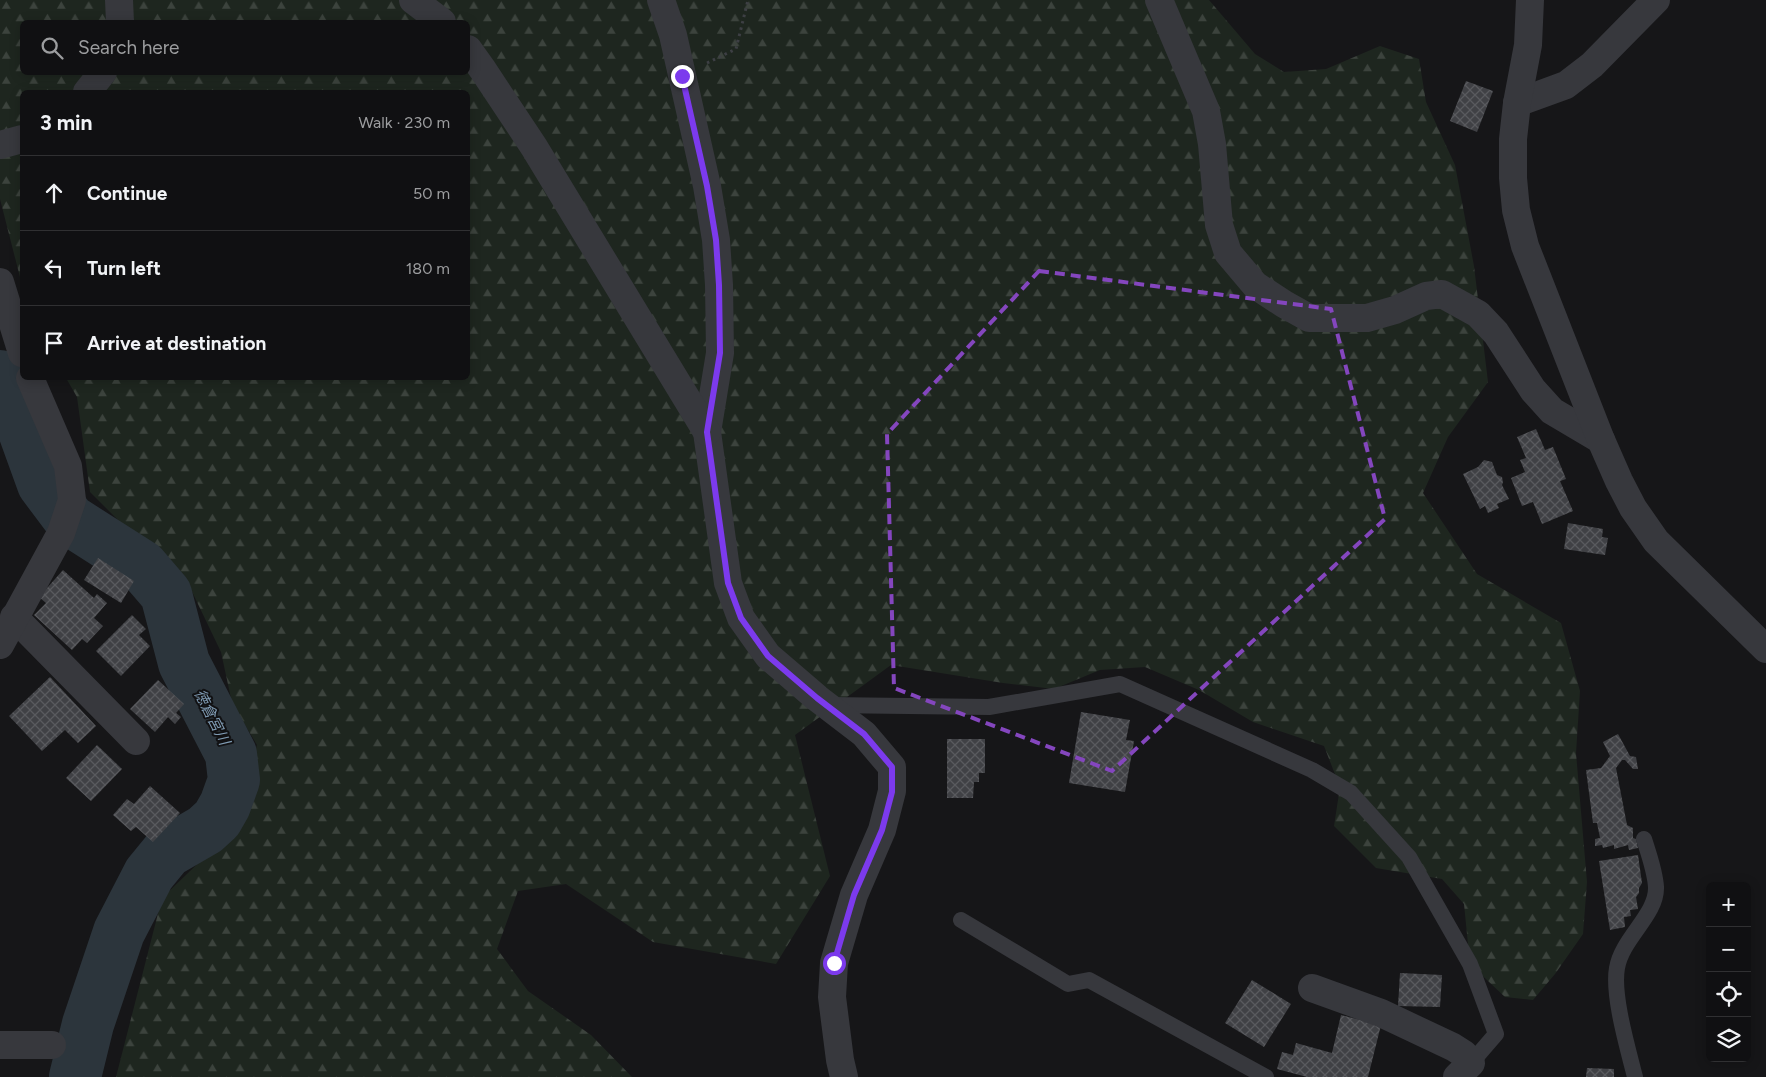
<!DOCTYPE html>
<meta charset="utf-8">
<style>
:root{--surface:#101012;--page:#1e1e20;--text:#f1f3f6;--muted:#9c9d9f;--line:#303032}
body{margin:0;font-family:Figtree,"Noto Sans JP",sans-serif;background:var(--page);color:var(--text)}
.controls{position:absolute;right:15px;bottom:15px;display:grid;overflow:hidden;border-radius:8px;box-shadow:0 2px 12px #0003}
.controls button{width:45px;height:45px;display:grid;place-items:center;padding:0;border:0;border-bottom:1px solid var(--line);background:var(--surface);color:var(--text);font:25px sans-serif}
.stop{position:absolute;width:15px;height:15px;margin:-11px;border:4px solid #7c3aed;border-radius:50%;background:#fff}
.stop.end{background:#7c3aed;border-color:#fff;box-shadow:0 1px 5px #0008}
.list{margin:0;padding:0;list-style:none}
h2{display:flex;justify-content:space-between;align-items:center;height:65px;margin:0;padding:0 20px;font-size:21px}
h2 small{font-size:16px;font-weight:400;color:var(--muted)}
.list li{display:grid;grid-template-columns:32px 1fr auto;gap:15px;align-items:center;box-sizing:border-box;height:75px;padding:0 20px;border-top:1px solid var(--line)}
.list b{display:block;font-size:19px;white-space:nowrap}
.list em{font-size:16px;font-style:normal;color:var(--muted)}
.icon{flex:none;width:28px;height:28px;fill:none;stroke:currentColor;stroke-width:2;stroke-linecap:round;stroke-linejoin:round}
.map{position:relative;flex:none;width:1766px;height:1077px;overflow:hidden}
.search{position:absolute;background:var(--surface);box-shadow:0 2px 12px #0003;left:20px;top:20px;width:450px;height:55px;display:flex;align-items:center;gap:12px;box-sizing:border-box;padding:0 18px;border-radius:8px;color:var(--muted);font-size:19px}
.panel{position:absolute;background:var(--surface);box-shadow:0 2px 12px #0003;left:20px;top:90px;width:450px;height:290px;border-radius:8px}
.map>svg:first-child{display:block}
.forest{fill:url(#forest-firs);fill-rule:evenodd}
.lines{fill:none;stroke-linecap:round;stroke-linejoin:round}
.river{stroke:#2c353c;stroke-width:52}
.building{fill:url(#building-cross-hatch)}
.path{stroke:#3d3f44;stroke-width:3;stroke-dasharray:2.5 4;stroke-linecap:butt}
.service{stroke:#37383d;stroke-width:16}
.minor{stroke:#37383d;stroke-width:28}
.tertiary{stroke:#37383d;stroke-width:28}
.route{stroke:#7c3aed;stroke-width:6}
.marked{fill:none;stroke:#8446be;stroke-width:4;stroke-dasharray:10 6;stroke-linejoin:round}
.labels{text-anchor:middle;stroke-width:4;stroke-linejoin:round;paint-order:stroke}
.water-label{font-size:15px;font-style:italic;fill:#7f9bb3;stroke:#111113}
</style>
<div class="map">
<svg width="1766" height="1077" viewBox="0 0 1766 1077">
<defs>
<pattern id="forest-firs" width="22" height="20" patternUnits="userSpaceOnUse" patternTransform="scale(1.25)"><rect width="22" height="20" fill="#1e261f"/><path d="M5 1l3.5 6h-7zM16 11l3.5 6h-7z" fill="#3c433d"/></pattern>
<pattern id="building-cross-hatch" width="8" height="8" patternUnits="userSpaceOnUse" patternTransform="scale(1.25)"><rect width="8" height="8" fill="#404145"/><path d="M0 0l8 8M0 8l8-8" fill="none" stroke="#595a5e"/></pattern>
</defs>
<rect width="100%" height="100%" fill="#161618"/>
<path class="forest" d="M0 0H1209L1255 54 1284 72 1326 69 1380 46 1419 59 1426 102 1455 165 1474 266 1488 382 1448 437 1423 493 1477 574 1561 623 1580 691 1576 753 1587 882 1583 934 1555 974 1533 1000 1505 997 1470 964 1464 904 1442 879 1376 868 1334 826 1340 787 1324 746 1253 722 1199 690 1145 667 1100 670 1054 689 1003 683 891 665 795 735 830 876 776 964 653 942 566 884 518 891 497 949 528 991 591 1035 632 1077H116L162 898 213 849 234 817 257 745 232 703 221 652 185 577 122 524 90 492 77 397 66 378H468V92H22V285L0 199ZM22 22H468V72H22Z"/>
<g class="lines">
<path class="river" d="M0 376 21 423 43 484 70 520 142 566 166 594 184 663 231 754 234 780 225 805 217 819 205 830 167 852 149 874 119 932 88 1024 75 1077"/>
</g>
<g class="building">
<path d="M1466 81 1493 91 1477 132 1450 121Z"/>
<path d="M1536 429 1545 450 1553 447 1566 479 1560 481 1573 511 1542 524 1533 502 1522 506 1511 478 1525 472 1520 460 1526 458 1517 437Z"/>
<path d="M1484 460 1492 462 1497 475 1502 477 1503 482 1502 485 1509 499 1497 504 1499 508 1488 513 1485 506 1480 509 1463 474 1478 467Z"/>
<path d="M1568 523 1603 529 1602 537 1608 538 1605 555 1564 549Z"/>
<path d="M98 558 134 581 121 603 84 580Z"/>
<path d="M63 570 94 598 97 594 107 603 94 618 103 626 87 643 82 639 72 650 34 615 46 603 39 597Z"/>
<path d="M132 615 146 629 139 635 150 646 121 676 96 651Z"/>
<path d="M50 677 96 726 78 743 65 730 42 751 9 716Z"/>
<path d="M158 680 184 704 176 713 181 717 175 724 168 717 155 732 130 709Z"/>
<path d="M1081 712 1130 720 1126 740 1134 741 1125 792 1069 783Z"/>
<path d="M1618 734 1630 756 1636 757 1638 769H1633L1625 760H1622L1616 768 1627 825 1633 828V838L1636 839 1638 848 1629 850 1628 845 1614 849V845L1603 848 1602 845 1595 846V839L1600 838 1597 823H1593L1586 770 1601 768 1610 756 1603 742Z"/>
<path d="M947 739H985V773H979V782H974L973 798H947Z"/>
<path d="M97 745 122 769 91 801 66 778Z"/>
<path d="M150 786 180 813 153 842 136 827 131 831 113 815 127 799 134 804Z"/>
<path d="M1638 855 1642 883 1639 888V893L1636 897 1638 909 1630 910 1631 916 1624 917 1625 927 1610 930 1599 861Z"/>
<path d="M1400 973 1442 975 1440 1007 1398 1006Z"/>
<path d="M1252 980 1291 1004 1264 1047 1225 1023Z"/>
<path d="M1341 1015 1381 1025 1368 1077H1307L1277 1069 1282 1052 1293 1055 1296 1043 1332 1053Z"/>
<path d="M1587 1068 1614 1069V1077H1586Z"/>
</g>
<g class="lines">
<path class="path" d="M707 63 736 49 748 0"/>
<g class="service">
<path d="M827 705 989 707 1120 684 1312 770 1351 793 1409 857 1470 964 1496 1034 1471 1063"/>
<path d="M961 920 1068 984 1089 980 1266 1077"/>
<path d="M1635 1077C1628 1049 1612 995 1617 968 1622 938 1657 915 1656 887 1655 871 1649 855 1644 839"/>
</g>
<g class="minor">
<path d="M119 0 120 22"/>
<path d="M413 0 442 22"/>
<path d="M661 0 673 35 707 186 716 240 719 285 720 353 707 432 728 583 741 618 768 656 817 698 864 734 892 767V791L882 830 854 895 834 963 832 997 840 1060 844 1077"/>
<path d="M1159 0 1206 111 1212 144 1219 225 1228 253 1255 285 1284 304 1309 318H1367L1395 310 1426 296 1442 294 1478 314 1496 333 1533 390 1552 411 1601 440"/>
<path d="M468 49 483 70 534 147 707 432"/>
<path d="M87 92 103 72"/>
<path d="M1517 103 1566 85 1592 65 1656 0"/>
<path d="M0 145 22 139"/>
<path d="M0 282 22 353"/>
<path d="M14 617 136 741"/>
<path d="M0 645 61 533 72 500 68 466 30 378"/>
<path d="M1312 988 1381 1013 1453 1047 1464 1054 1471 1063 1457 1077"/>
<path d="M0 1045H52"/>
</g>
<path class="tertiary" d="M1530 0 1528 45 1517 103 1513 139V178L1516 210 1525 246 1601 440 1619 481 1633 508 1656 541 1766 649"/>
</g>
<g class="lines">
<path class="route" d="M682 76 707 186 716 240 719 285 720 353 707 432 728 583 741 618 768 656 817 698 864 734 892 767V792L882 830 854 895 834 963"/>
</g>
<path class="marked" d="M1039 271 1331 309 1385 519 1112 771 894 688 887 434Z"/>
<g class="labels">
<g class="water-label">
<text transform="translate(212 717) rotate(63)" y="5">徳倉宮川</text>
</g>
</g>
</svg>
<div class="controls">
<button>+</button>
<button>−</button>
<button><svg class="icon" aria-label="locate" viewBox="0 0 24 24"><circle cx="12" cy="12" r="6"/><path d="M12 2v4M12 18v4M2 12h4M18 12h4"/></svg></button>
<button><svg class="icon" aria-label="layers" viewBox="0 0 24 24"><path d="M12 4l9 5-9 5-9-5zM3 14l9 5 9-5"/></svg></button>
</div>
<div class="stop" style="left:834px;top:963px"></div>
<div class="stop end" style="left:682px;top:76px"></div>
<div class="search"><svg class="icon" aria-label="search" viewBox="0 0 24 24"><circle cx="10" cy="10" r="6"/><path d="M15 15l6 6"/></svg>Search here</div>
<section class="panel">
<h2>3 min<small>Walk · 230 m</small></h2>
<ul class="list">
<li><svg class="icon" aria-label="ahead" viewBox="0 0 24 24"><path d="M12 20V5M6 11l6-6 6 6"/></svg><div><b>Continue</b></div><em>50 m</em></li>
<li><svg class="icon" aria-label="left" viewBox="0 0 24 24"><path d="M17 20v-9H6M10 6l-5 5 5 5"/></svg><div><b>Turn left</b></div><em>180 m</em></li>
<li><svg class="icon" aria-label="arrive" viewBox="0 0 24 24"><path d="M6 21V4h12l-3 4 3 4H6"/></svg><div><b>Arrive at destination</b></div></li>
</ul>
</section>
</div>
